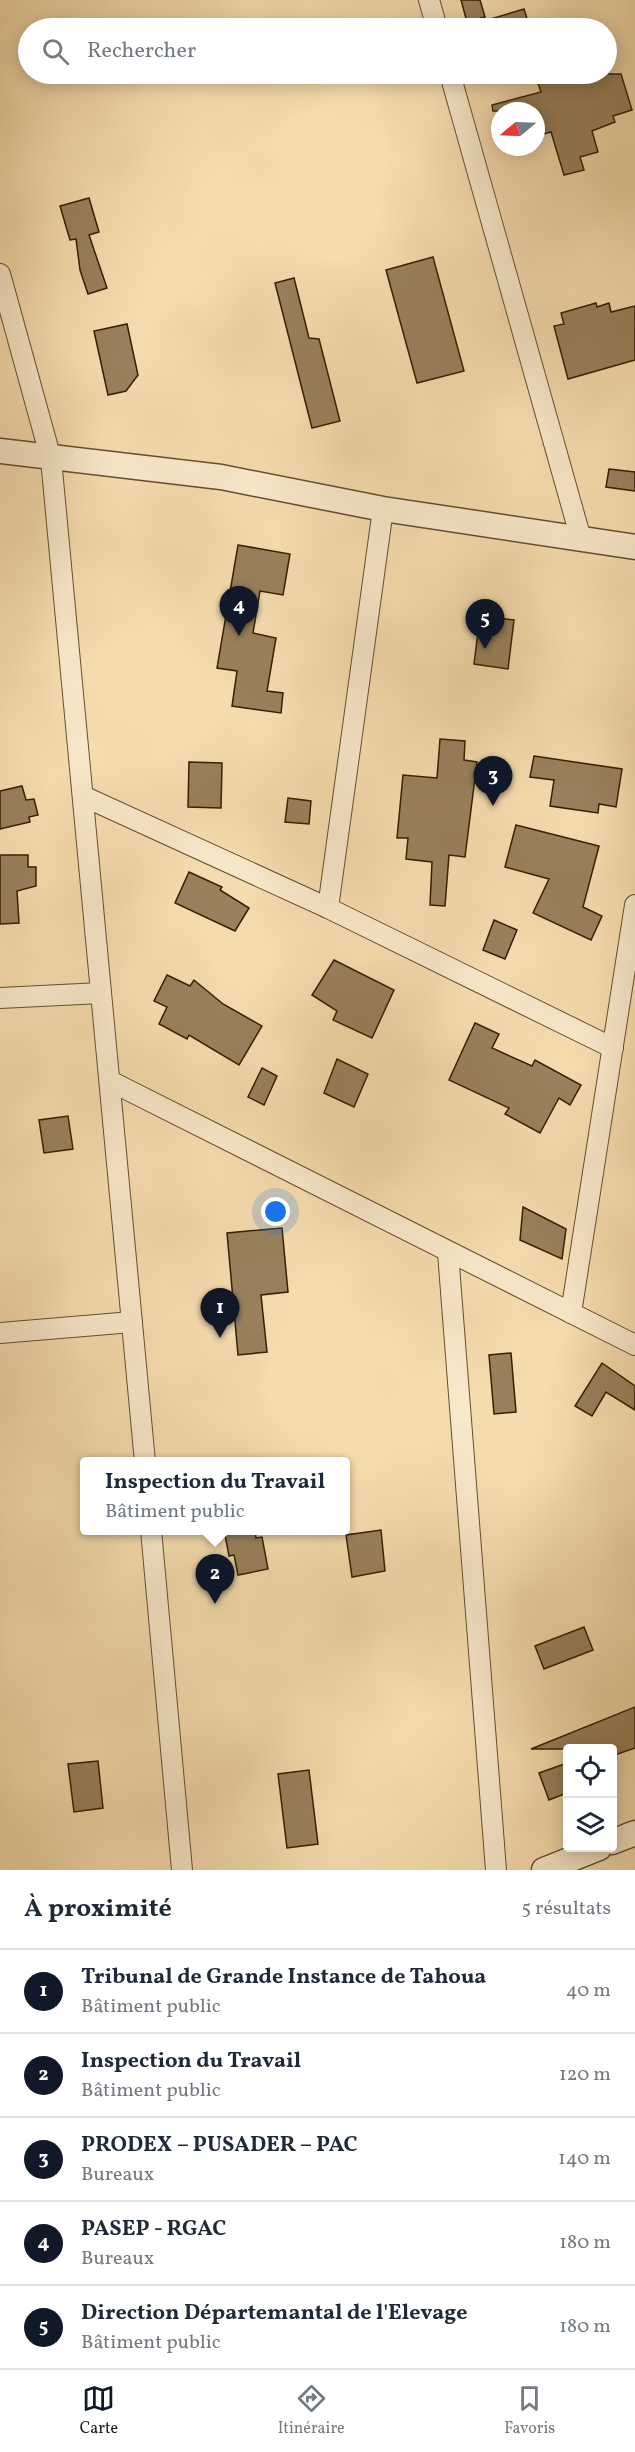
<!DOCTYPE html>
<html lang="fr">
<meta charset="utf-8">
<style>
:root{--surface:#fff;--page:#f2f2f3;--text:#1f2937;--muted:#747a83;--line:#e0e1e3;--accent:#111827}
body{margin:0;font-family:Vollkorn,serif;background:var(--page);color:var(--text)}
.controls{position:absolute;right:18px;bottom:18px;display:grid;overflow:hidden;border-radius:6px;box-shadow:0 3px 15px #0003}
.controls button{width:54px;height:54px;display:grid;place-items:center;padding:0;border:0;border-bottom:2px solid var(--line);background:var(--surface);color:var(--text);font:30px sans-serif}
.compass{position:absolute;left:491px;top:102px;width:54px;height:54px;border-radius:50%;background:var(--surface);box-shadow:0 3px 15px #0003;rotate:251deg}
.you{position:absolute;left:276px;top:1212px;width:21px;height:21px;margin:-15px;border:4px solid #fff;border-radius:50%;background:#1a73e8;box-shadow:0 0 0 9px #1a73e833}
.badge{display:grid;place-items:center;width:39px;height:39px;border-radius:50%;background:var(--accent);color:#fff;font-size:20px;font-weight:700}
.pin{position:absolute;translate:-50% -50px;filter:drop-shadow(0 2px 3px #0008)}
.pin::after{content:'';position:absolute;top:32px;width:21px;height:18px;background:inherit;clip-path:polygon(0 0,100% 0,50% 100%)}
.popup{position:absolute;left:80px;top:1457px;width:270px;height:78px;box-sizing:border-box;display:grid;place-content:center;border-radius:6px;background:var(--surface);filter:drop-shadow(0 2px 4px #0005);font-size:20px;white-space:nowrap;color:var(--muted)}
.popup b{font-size:22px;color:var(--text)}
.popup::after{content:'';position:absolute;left:50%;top:100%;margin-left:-12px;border:12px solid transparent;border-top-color:var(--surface)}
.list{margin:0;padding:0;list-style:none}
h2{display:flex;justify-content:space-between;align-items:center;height:78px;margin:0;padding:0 24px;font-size:26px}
h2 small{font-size:20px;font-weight:400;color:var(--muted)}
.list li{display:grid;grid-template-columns:39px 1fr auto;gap:18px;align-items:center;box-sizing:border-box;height:84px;padding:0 24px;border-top:2px solid var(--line)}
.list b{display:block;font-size:22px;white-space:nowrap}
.list p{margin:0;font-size:20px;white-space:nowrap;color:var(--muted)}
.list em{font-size:20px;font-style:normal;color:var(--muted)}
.icon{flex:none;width:33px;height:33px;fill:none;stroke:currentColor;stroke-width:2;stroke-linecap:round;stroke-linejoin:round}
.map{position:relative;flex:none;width:635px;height:1870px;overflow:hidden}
.search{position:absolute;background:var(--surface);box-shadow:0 3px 15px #0003;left:18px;right:18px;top:18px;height:66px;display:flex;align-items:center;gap:15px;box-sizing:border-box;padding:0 21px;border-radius:33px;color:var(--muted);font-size:22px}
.sheet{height:498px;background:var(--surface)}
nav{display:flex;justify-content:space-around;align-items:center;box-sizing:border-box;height:84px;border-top:2px solid var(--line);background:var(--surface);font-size:16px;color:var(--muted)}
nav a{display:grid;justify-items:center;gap:3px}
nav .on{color:var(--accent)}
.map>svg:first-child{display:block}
.building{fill:#98815c;stroke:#341e03;stroke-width:1.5}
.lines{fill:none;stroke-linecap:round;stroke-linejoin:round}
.minor-casing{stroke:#644e2e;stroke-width:22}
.tertiary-casing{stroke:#644e2e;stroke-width:27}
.minor{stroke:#f8e8ca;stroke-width:20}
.tertiary{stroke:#f8e8ca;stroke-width:24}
</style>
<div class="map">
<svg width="635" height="1870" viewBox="0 0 635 1870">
<rect width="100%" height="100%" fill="#f5dcae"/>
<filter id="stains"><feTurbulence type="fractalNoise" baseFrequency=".00333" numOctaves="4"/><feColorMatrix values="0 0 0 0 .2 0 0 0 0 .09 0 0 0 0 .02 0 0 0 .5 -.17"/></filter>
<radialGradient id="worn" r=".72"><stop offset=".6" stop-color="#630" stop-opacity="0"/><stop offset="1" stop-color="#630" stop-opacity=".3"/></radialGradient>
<g class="building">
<path d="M461 0H480L485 17 467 22Z"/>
<path d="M524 9 530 28H475L474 24Z"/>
<path d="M535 74H621L632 110 613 116 615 122 592 131 598 152 580 157 584 170 564 175 551 132 536 136V111H493L492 105 541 92Z"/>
<path d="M89 198 99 232 89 235 107 288 88 294 80 270 76 239 70 240 60 206Z"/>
<path d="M433 257 464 371 417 383 386 270Z"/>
<path d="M294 278 309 338 319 339 340 421 312 428 275 283Z"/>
<path d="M596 303 597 307 609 303 611 312 635 306V360L568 379 554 326 564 324 561 313Z"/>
<path d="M127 324 138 375 126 391 108 395 94 331Z"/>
<path d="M609 469 635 472V491L606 487Z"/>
<path d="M238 545 290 554 283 595 260 591 253 633 276 638 267 691 283 693 281 713 232 706 237 671 217 668Z"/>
<path d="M480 616 514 620 508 669 474 664Z"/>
<path d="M440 739 465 741 464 760 477 762 465 857 449 855 445 906 430 905 432 862 406 859 408 838H397L403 775 437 778Z"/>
<path d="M534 756 622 769 616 807 599 804 598 813 550 806 554 780 530 777Z"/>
<path d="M189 762 222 763 221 808 188 807Z"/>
<path d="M22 786 26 800 34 799 38 815 29 817 30 822 0 829V791Z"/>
<path d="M288 798 311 801 309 824 285 822Z"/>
<path d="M516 825 599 846 583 907 602 916 591 940 533 913 549 879 505 867Z"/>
<path d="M0 855H28V867H36V886L17 891 19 923 0 924Z"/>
<path d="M189 872 222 887 220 890 249 908 235 931 175 903Z"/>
<path d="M494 920 517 930 505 959 483 950Z"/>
<path d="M334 960 394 990 372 1038 333 1020 337 1011 312 995Z"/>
<path d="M167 975 190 986 194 980 223 1004 262 1026 239 1065 189 1035 187 1039 159 1024 167 1007 154 1001Z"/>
<path d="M475 1023 499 1034 492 1048 532 1066 535 1060 581 1085 570 1105 559 1098 540 1133 505 1114 509 1108 449 1080Z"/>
<path d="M337 1059 368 1074 354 1107 324 1093Z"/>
<path d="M262 1068 277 1076 264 1105 248 1097Z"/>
<path d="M68 1116 73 1149 44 1153 39 1120Z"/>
<path d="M523 1207 566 1229 562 1259 520 1240Z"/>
<path d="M282 1228 288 1292 261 1295 267 1352 238 1355 227 1233Z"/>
<path d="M511 1353 516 1412 494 1414 489 1355Z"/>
<path d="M602 1363 635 1386V1410L606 1392 592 1416 575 1406Z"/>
<path d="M224 1530H255L256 1538 262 1537 268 1569 238 1575 234 1555 229 1556Z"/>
<path d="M381 1530 385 1571 352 1577 346 1535Z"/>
<path d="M584 1627 593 1650 544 1669 535 1646Z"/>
<path d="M635 1707V1748L612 1756V1749H531Z"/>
<path d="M98 1761 103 1808 74 1812 68 1764Z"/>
<path d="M567 1763V1793L549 1800 539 1773Z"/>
<path d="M309 1770 318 1844 287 1848 278 1774Z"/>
</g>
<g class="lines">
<defs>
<g id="minor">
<path d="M429 0 437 28"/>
<path d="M450 74 581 539"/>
<path d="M0 274 51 459 145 1462"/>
<path d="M83 796 328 908 613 1048"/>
<path d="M328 908 383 509"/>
<path d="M0 998 101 993"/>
<path d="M110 1081 635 1345"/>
<path d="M448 1253 496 1870"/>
<path d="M571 1313 635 905"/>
<path d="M0 1333 132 1322"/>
<path d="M151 1530 182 1870"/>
</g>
<g id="tertiary">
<path d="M0 451 221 477 383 509 635 547"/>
<path d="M612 1842 635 1833"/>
<path d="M544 1870 599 1848"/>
</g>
</defs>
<use href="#minor" class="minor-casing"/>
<use href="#tertiary" class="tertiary-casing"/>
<use href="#minor" class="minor"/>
<use href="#tertiary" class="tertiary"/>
</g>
<rect width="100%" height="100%" filter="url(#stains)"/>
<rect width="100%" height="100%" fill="url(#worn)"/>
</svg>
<div class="controls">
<button><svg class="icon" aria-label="locate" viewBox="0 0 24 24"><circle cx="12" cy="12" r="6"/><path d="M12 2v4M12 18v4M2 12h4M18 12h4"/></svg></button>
<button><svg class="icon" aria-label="layers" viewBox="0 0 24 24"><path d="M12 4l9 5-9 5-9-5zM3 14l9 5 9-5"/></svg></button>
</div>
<svg class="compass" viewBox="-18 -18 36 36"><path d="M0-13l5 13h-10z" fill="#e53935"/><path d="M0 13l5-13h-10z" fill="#747a83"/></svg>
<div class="you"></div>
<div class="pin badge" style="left:220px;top:1338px">1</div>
<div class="pin badge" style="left:215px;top:1604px">2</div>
<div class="popup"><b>Inspection du Travail</b>Bâtiment public</div>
<div class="pin badge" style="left:493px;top:806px">3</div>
<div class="pin badge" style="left:239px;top:636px">4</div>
<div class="pin badge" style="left:485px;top:649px">5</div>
<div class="search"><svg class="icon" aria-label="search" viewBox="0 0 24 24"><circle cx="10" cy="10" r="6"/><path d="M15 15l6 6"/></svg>Rechercher</div>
</div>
<section class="sheet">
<h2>À proximité<small>5 résultats</small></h2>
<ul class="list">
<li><span class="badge">1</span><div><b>Tribunal de Grande Instance de Tahoua</b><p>Bâtiment public</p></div><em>40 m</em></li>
<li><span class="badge">2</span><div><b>Inspection du Travail</b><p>Bâtiment public</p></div><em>120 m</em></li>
<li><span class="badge">3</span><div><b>PRODEX – PUSADER – PAC</b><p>Bureaux</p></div><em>140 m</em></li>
<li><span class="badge">4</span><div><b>PASEP - RGAC</b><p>Bureaux</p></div><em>180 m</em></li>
<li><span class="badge">5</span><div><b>Direction Départemantal de l'Elevage</b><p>Bâtiment public</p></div><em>180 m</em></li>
</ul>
</section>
<nav>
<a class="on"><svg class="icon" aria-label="map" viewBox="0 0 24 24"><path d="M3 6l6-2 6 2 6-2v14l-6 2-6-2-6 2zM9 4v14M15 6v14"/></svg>Carte</a>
<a><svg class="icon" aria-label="directions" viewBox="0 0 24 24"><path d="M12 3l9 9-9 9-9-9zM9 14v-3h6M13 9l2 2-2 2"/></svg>Itinéraire</a>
<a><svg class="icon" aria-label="saved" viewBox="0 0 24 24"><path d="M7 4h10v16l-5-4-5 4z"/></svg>Favoris</a>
</nav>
